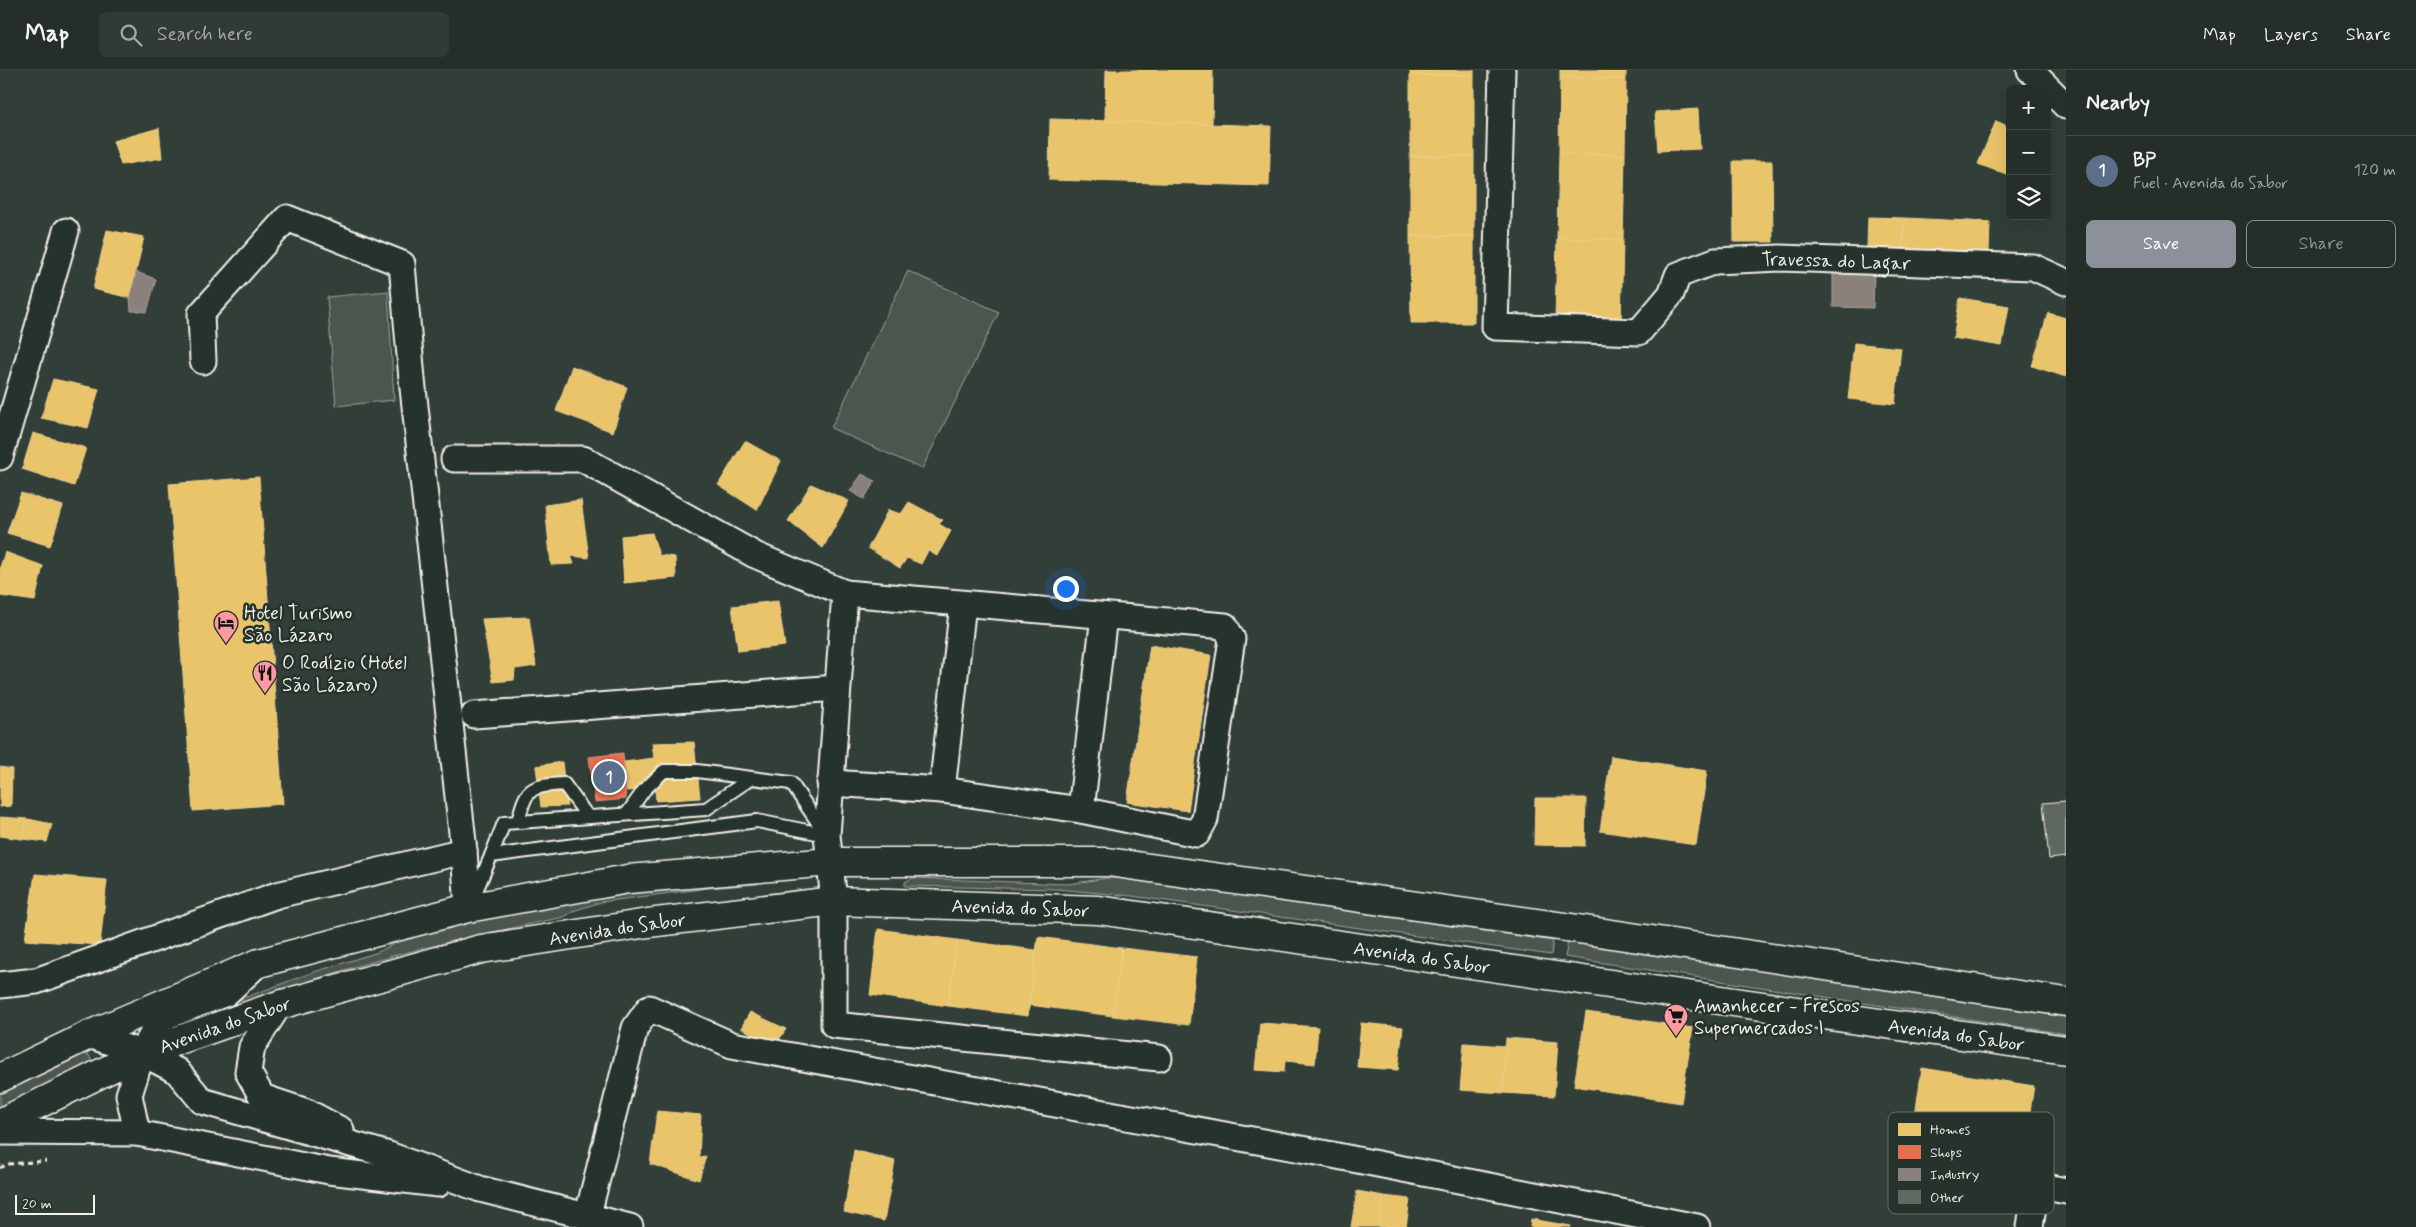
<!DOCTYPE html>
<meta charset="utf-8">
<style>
:root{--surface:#262e2a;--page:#323a36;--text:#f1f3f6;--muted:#a4a8a8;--line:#424a47;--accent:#8c9099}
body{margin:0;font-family:Mynerve,sans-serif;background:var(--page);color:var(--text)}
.controls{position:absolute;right:15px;top:15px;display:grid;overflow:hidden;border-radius:8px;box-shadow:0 5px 20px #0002}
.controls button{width:45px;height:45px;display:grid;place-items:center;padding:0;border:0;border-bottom:1px solid var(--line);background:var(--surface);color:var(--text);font:25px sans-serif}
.scale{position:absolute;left:15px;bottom:12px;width:80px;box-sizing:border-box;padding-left:5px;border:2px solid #f4f1e8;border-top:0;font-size:14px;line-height:18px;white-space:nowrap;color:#f4f1e8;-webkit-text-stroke:4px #26332d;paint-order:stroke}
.you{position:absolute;left:1065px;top:518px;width:18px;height:18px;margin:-12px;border:4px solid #fff;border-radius:50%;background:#1a73e8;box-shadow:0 0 0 8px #1a73e833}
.badge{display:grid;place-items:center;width:32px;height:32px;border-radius:50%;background:var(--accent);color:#fff;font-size:16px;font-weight:700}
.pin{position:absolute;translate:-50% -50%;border:2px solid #fff;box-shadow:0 1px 5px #0006}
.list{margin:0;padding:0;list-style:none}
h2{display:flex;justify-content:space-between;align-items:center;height:65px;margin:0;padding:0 20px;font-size:21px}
h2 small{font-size:16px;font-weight:400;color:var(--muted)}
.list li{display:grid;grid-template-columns:32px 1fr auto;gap:15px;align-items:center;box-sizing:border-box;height:70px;padding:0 20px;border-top:1px solid var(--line)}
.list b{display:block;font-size:19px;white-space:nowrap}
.list p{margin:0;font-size:16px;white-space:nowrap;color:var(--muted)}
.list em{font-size:16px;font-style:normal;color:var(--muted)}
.actions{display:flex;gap:10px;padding:15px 20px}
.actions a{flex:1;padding:11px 0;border:1px solid var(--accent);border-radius:8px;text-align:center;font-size:18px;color:var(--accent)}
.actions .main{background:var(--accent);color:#fff}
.icon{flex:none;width:28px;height:28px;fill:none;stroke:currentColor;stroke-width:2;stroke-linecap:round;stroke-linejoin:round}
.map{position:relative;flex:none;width:2066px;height:1157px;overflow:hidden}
header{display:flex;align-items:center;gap:30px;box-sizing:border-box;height:70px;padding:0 25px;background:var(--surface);border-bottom:1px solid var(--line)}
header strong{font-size:24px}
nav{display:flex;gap:28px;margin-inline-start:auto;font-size:18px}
.search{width:350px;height:45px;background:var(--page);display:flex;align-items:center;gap:12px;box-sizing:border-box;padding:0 18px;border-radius:8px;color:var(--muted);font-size:19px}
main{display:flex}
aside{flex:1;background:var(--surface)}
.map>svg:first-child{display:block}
.green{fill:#4c564f;stroke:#a0a49c}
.homes{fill:#e9c46a;stroke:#ecd290}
.shops{fill:#e76f51;stroke:#eb967e}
.industry{fill:#8a817c;stroke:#aaa39c}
.building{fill:#5f6861;stroke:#f4f1e8}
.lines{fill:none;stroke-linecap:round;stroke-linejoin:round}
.service-casing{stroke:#f4f1e8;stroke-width:16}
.minor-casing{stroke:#f4f1e8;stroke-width:29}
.primary-casing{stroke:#f4f1e8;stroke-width:31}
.path{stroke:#f4f1e8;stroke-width:3;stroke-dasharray:5 4;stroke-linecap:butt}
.service{stroke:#26332d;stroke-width:12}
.minor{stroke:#26332d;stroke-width:25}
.primary{stroke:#26332d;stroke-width:28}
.labels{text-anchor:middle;stroke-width:5;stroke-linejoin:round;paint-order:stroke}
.street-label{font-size:19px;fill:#f4f1e8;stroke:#26332d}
.poi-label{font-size:19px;fill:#f4f1e8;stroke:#26332d;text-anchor:start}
.key{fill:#26332d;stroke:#646c65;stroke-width:1}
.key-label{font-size:14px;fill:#f4f1e8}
</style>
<header>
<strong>Map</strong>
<div class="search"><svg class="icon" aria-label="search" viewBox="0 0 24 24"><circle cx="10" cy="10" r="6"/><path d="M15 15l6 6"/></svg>Search here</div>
<nav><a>Map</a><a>Layers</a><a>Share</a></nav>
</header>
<main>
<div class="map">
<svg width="2066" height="1157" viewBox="0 0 2066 1157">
<rect width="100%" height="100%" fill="#323e38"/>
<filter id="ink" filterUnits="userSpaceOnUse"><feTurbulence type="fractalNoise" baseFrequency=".02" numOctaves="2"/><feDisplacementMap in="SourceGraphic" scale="10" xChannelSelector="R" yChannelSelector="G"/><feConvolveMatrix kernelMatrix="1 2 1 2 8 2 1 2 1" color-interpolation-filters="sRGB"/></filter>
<g filter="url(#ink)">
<g class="green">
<path d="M908 201 999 242 922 399 831 358Z"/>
<path d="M388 221 394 330 336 336 327 227Z"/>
<path d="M770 805 758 814 709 818 601 832 576 840 564 847C497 861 430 875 364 894 303 912 243 934 184 956L180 952 308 904 378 882 407 867 484 846 673 815Z"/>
<path d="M912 808 1068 814 1107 808H1121L1553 871 1551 885 1132 826 1057 819 905 816V812Z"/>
<path d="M1568 871 2066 947V964L1565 887Z"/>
<path d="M84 984 89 985 94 997 0 1042V1024Z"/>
</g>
<g class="homes">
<path d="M1106 0H1213L1212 54 1105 51Z"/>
<rect x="1410" y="0" width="64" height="5"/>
<path d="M1560 0H1626V9L1560 7Z"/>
<rect x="1410" y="5" width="64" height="81"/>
<path d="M1560 7 1626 9 1625 85 1559 83Z"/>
<path d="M1698 39 1700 79 1658 81 1655 42Z"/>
<path d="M1050 49 1271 56 1269 116 1049 110Z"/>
<path d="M1996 51 2010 57V106L1978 94Z"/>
<path d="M159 58 162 88 121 95 113 71Z"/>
<path d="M1559 83 1625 85 1623 170 1557 168Z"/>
<rect x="1410" y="86" width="64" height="80"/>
<path d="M1733 91H1772L1773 172H1734Z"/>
<path d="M1868 147 1904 148 1903 179 1867 177Z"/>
<path d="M1904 148 1990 152 1989 183 1903 179Z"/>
<path d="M107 160 144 167 130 228 93 219Z"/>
<path d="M1410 166H1474V253H1411Z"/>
<path d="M1557 168 1623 170 1621 254 1555 252Z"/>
<path d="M1960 228 2009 236 2002 276 1953 268Z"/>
<path d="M2048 243 2066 248V307L2032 296Z"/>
<path d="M1854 273 1901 278 1895 334 1848 329Z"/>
<path d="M572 296 627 317 613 362 556 341Z"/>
<path d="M53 309 99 319 88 358 41 348Z"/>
<path d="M33 363 86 378 74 416 22 399Z"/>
<path d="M745 371 781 391 757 440 718 415Z"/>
<path d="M259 407 283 734 193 741 169 414Z"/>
<path d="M811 414 849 431 823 478 788 451Z"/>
<path d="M21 423 63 436 50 476 7 463Z"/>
<path d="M581 430 589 488 571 486 574 494 551 495 545 435Z"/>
<path d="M909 432 943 450 939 454 951 461 937 486 928 481 921 494 907 488 900 498 868 478 888 440 901 444Z"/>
<path d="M652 463 659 485 675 487 676 508 624 513 621 466Z"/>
<path d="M5 482 43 496 35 531 0 526V497Z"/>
<path d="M778 531 785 576 738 581 732 536Z"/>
<path d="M529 547 536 596 515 599 514 610 493 612 482 549Z"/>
<path d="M1150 575 1211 585 1188 741 1127 732Z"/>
<path d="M694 672 700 728 656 731 655 719 627 721 624 692 654 688 652 673Z"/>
<path d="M1611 686 1707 701 1696 775 1600 761Z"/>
<path d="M562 692 567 736 541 737 536 696Z"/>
<path d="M0 697 12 699 11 736 0 737Z"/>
<path d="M1535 728H1586L1585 776 1534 775Z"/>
<path d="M0 747 28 749 22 769 0 766Z"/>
<path d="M28 749 52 754 47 772 22 769Z"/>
<path d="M35 804 107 810 100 875 25 870Z"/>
<path d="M878 859 957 870 948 936 870 925Z"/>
<path d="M1038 867 1122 878 1113 946 1029 935Z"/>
<path d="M957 870 1036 880 1028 946 948 936Z"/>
<path d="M1122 878 1197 887 1189 955 1113 946Z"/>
<path d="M750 942 786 959 775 976 741 958Z"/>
<path d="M1586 942 1693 958 1681 1033 1574 1016Z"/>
<path d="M1260 953 1318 957 1315 994 1285 991 1284 1002 1255 1000Z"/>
<path d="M1361 953 1403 957 1398 1000 1357 997Z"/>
<path d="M1506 968 1558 972 1554 1026 1503 1023Z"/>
<path d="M1464 973 1506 976 1503 1023 1460 1020Z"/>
<path d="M1922 998 2034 1016 2022 1091 1911 1073Z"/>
<path d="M657 1041 701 1045 699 1087 706 1086 699 1110 650 1094Z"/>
<path d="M854 1080 895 1091 884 1151 844 1142Z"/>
<path d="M1357 1121 1384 1126 1379 1157H1351Z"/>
<path d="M1384 1126 1410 1129 1406 1157H1379Z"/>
<path d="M1531 1149 1571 1156V1157H1530Z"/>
</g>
<path class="shops" d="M623 683 626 729 595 732 589 687Z"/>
<g class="industry">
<path d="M136 202 156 209 147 242 131 241 130 228Z"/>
<path d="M1833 202H1874L1873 238 1833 237Z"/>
<path d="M862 404 875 411 864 429 850 421Z"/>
</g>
<path class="building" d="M2066 731V787L2049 789 2043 733Z"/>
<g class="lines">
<defs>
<g id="service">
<path d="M627 744 644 720 664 701H697L791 713 825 763"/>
<path d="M518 752C526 718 529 716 564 714L588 747"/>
<path d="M491 786 504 753 706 739 750 709"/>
<path d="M473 828 491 786 757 751 827 765"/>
</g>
<g id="minor">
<path id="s1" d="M1502 0 1495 257 1639 262 1671 224 1678 205 1715 191 1780 188 2033 197 2066 212"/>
<path d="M2030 0 2066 36"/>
<path d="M203 291 201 244 287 148 402 194 412 309 464 781 468 838"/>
<path d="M0 387 66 161"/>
<path d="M454 389H583L755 485 845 523 827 765 834 831V955L1159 988"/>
<path d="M474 645 837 618"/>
<path d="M830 713 942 720 1081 740 1197 764 1205 749 1232 569 1225 556 845 523"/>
<path d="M942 720 963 534"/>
<path d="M1081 740 1104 546"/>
<path d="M0 915 36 911 277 825 464 781"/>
<path d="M279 935 252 977 248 1002 262 1027 307 1042 341 1060"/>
<path d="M89 965 142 983 177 1001 202 1031 389 1085 480 1119 630 1157"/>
<path d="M0 1062 137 1063 329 1101 438 1114"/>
<path d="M137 1063 129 1025 142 983 161 948 226 923 252 899"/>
<path d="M1906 1094 2036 1115 2030 1157"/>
<path d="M2036 1115 2066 1121"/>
<path d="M587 1148 635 958 649 938 732 975 1312 1081 1697 1157"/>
</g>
<g id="primary">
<path d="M0 1008 89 965 259 893 468 838 628 809 831 792H1108L1565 857 2066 932"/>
<path id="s2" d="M0 1053 142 983 279 935 481 879 648 853 834 831 1098 840 2066 980"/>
</g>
</defs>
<use href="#service" class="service-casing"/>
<use href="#minor" class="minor-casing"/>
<use href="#primary" class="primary-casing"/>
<path class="path" d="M0 1098 9 1094 46 1091"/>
<use href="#service" class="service"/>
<use href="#minor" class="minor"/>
<use href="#primary" class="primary"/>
</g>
</g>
<defs>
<symbol id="hotel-pin" viewBox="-11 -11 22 30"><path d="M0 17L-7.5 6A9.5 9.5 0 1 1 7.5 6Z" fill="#ff9aa2" stroke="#26332d"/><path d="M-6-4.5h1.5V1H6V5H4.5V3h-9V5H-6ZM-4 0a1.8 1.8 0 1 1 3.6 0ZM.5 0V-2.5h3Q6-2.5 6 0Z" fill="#111"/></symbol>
<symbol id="restaurant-pin" viewBox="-11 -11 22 30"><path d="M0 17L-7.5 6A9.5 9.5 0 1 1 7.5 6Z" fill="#ff9aa2" stroke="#26332d"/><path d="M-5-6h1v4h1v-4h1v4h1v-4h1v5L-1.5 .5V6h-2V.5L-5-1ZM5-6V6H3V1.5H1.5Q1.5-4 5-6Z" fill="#111"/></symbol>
<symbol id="supermarket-pin" viewBox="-11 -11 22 30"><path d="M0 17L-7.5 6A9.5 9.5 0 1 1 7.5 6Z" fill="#ff9aa2" stroke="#26332d"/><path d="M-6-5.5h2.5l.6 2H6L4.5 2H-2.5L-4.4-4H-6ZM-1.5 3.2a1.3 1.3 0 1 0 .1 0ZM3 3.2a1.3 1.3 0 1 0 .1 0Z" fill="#111"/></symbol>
</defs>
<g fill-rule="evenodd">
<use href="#hotel-pin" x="212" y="539" width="28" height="38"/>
<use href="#restaurant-pin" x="251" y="589" width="28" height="38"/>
<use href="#supermarket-pin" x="1662" y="932" width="28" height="38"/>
</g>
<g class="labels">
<g class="street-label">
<text dy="7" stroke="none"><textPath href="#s1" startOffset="632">Travessa do Lagar</textPath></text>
<text dy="7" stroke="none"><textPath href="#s2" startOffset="1056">Avenida do Sabor</textPath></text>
<text dy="7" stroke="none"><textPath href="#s2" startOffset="651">Avenida do Sabor</textPath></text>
<text dy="7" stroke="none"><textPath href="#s2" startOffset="1461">Avenida do Sabor</textPath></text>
<text dy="7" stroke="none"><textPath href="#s2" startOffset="246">Avenida do Sabor</textPath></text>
<text dy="7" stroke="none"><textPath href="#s2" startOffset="2001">Avenida do Sabor</textPath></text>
</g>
<g class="poi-label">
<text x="244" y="549">Hotel Turismo<tspan x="244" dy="22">São Lázaro</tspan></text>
<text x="282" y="599">O Rodízio (Hotel<tspan x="282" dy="22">São Lázaro)</tspan></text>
<text x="1694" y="942">Amanhecer - Frescos<tspan x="1694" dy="22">Supermercados I</tspan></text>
</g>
</g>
<rect x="1888" y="1042" width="166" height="102" rx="8" class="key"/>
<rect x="1898" y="1053" width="23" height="13" fill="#e9c46a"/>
<rect x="1898" y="1075" width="23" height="14" fill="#e76f51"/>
<rect x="1898" y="1098" width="23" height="13" fill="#8a817c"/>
<rect x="1898" y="1120" width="23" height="14" fill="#5f6861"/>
<g class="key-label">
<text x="1930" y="1064">Homes</text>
<text x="1930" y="1087">Shops</text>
<text x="1930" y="1109">Industry</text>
<text x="1930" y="1132">Other</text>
</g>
</svg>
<div class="controls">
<button>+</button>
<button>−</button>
<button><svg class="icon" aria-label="layers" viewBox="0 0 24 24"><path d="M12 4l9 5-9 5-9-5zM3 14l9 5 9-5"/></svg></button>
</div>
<div class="scale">20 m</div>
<div class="you"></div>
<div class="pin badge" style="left:609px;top:707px;background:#5c6f8a">1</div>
</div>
<aside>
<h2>Nearby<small></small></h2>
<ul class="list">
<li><span class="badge" style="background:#5c6f8a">1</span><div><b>BP</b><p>Fuel · Avenida do Sabor</p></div><em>120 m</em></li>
</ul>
<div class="actions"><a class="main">Save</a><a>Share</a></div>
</aside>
</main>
